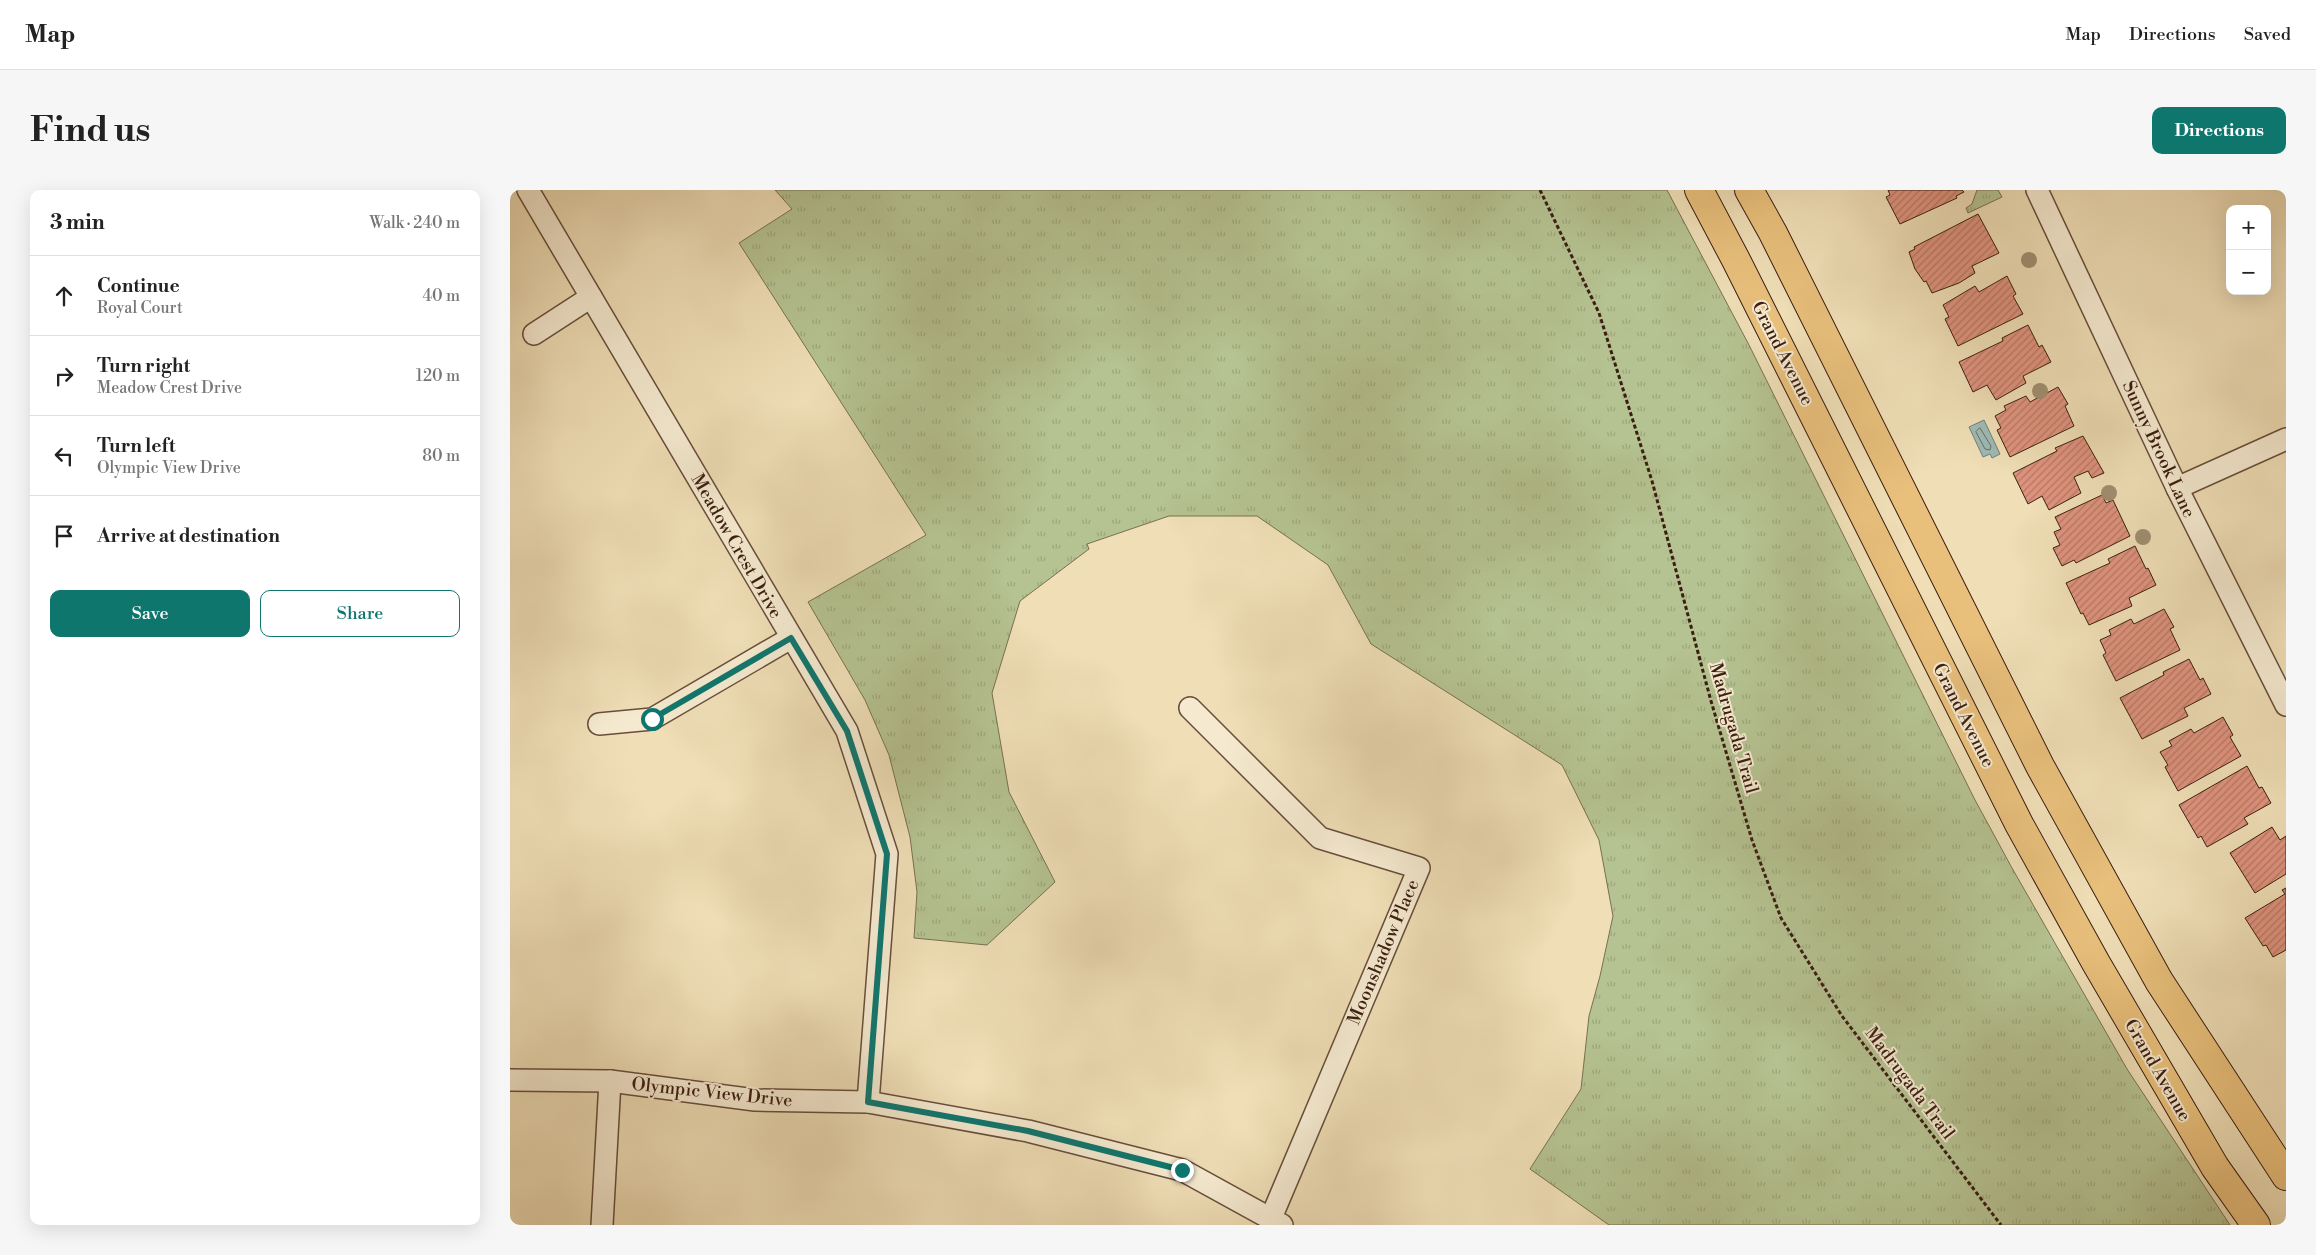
<!DOCTYPE html>
<meta charset="utf-8">
<style>
:root{--surface:#fff;--page:#f6f6f6;--text:#222;--muted:#767676;--line:#e0e0e0;--accent:#0f766e}
body{margin:0;font-family:"Libre Bodoni",serif;background:var(--page);color:var(--text)}
.controls{position:absolute;right:15px;top:15px;display:grid;overflow:hidden;border-radius:10px;box-shadow:0 5px 20px #0002}
.controls button{width:45px;height:45px;display:grid;place-items:center;padding:0;border:0;border-bottom:1px solid var(--line);background:var(--surface);color:var(--text);font:25px sans-serif}
.stop{position:absolute;width:15px;height:15px;margin:-11px;border:4px solid #0f766e;border-radius:50%;background:#fff}
.stop.end{background:#0f766e;border-color:#fff;box-shadow:0 1px 5px #0008}
.list{margin:0;padding:0;list-style:none}
h2{display:flex;justify-content:space-between;align-items:center;height:65px;margin:0;padding:0 20px;font-size:21px}
h2 small{font-size:16px;font-weight:400;color:var(--muted)}
.list li{display:grid;grid-template-columns:32px 1fr auto;gap:15px;align-items:center;box-sizing:border-box;height:80px;padding:0 20px;border-top:1px solid var(--line)}
.list b{display:block;font-size:19px;white-space:nowrap}
.list p{margin:0;font-size:16px;white-space:nowrap;color:var(--muted)}
.list em{font-size:16px;font-style:normal;color:var(--muted)}
.actions{display:flex;gap:10px;padding:15px 20px}
.actions a{flex:1;padding:11px 0;border:1px solid var(--accent);border-radius:10px;text-align:center;font-size:18px;color:var(--accent)}
.actions .main{background:var(--accent);color:#fff}
.icon{flex:none;width:28px;height:28px;fill:none;stroke:currentColor;stroke-width:2;stroke-linecap:round;stroke-linejoin:round}
.map{position:relative;flex:none;width:1776px;height:1035px;overflow:hidden;border-radius:10px}
header{display:flex;align-items:center;gap:30px;box-sizing:border-box;height:70px;padding:0 25px;background:var(--surface);border-bottom:1px solid var(--line)}
header strong{font-size:24px}
nav{display:flex;gap:28px;margin-inline-start:auto;font-size:18px}
.intro{display:flex;align-items:center;justify-content:space-between;box-sizing:border-box;height:120px;padding:0 30px}
h1{margin:0;font-size:35px}
.button{padding:12px 22px;border-radius:10px;background:var(--accent);color:#fff;font-size:18px;font-weight:700}
main{display:flex;gap:30px;padding:0 30px}
aside{flex:1;background:var(--surface);border-radius:10px;box-shadow:0 5px 20px #0002}
.map>svg:first-child{display:block}
.grass{fill:url(#grass-tufts);stroke:#787052}
.water{fill:#9cbbb6;stroke:#757c74}
.lines{fill:none;stroke-linecap:round;stroke-linejoin:round}
.shore{stroke:#6c6c64;stroke-width:1}
.building{fill:url(#building-hatch);stroke:#3b1e12}
.minor-casing{stroke:#684e3b;stroke-width:24}
.primary-casing{stroke:#3b1e12;stroke-width:30}
.path{stroke:#3b1e12;stroke-width:3;stroke-dasharray:4 2.5;stroke-linecap:butt}
.minor{stroke:#f5ead0;stroke-width:21}
.primary{stroke:#e8bf7b;stroke-width:28}
.tree{fill:#a08f71}
.route{stroke:#0f766e;stroke-width:6}
.labels{text-anchor:middle;stroke-width:4;stroke-linejoin:round;paint-order:stroke}
.street-label{font-size:18px;fill:#3b1e12;stroke:#f5ead0}
</style>
<header>
<strong>Map</strong>
<nav><a>Map</a><a>Directions</a><a>Saved</a></nav>
</header>
<div class="intro"><h1>Find us</h1><a class="button">Directions</a></div>
<main>
<aside>
<h2>3 min<small>Walk · 240 m</small></h2>
<ul class="list">
<li><svg class="icon" aria-label="ahead" viewBox="0 0 24 24"><path d="M12 20V5M6 11l6-6 6 6"/></svg><div><b>Continue</b><p>Royal Court</p></div><em>40 m</em></li>
<li><svg class="icon" aria-label="right" viewBox="0 0 24 24"><path d="M7 20v-9h11M14 6l5 5-5 5"/></svg><div><b>Turn right</b><p>Meadow Crest Drive</p></div><em>120 m</em></li>
<li><svg class="icon" aria-label="left" viewBox="0 0 24 24"><path d="M17 20v-9H6M10 6l-5 5 5 5"/></svg><div><b>Turn left</b><p>Olympic View Drive</p></div><em>80 m</em></li>
<li><svg class="icon" aria-label="arrive" viewBox="0 0 24 24"><path d="M6 21V4h12l-3 4 3 4H6"/></svg><div><b>Arrive at destination</b></div></li>
</ul>
<div class="actions"><a class="main">Save</a><a>Share</a></div>
</aside>
<div class="map">
<svg width="1776" height="1035" viewBox="0 0 1776 1035">
<defs>
<pattern id="grass-tufts" width="24" height="20" patternUnits="userSpaceOnUse" patternTransform="scale(1.25)"><rect width="24" height="20" fill="#b5c291"/><path d="M3 7l-1-3M5 7V3M7 7l1-3M15 17l-1-3M17 17v-4M19 17l1-3" fill="none" stroke="#9da67c"/></pattern>
<pattern id="building-hatch" width="6" height="6" patternUnits="userSpaceOnUse" patternTransform="scale(1.25)"><rect width="6" height="6" fill="#df937e"/><path d="M-1 1l2-2M0 6l6-6M5 7l2-2" fill="none" stroke="#b67766"/></pattern>
</defs>
<rect width="100%" height="100%" fill="#efdeb6"/>
<filter id="stains"><feTurbulence type="fractalNoise" baseFrequency=".004" numOctaves="4"/><feColorMatrix values="0 0 0 0 .2 0 0 0 0 .09 0 0 0 0 .02 0 0 0 .5 -.17"/></filter>
<radialGradient id="worn" r=".72"><stop offset=".6" stop-color="#630" stop-opacity="0"/><stop offset="1" stop-color="#630" stop-opacity=".3"/></radialGradient>
<g class="grass">
<path d="M265 0H1157L1239 155 1465 610 1502 678 1617 879 1720 1035H1099L1020 979 1071 899 1079 826 1090 786 1103 726 1089 650 1052 575 861 454 818 375 747 326H659L577 354 579 359 510 411 482 503 499 602 545 692 477 755 404 748 407 702 400 647 379 565 355 510 298 412 416 345 229 53 282 19Z"/>
<path d="M1467 0H1488L1492 7 1458 23 1456 18 1462 14Z"/>
</g>
<path class="water" d="M1474 230 1490 264 1482 268 1480 264 1473 267 1459 237Z"/>
<g class="lines">
<path class="shore" d="M1470 238 1481 256 1480 260 1475 259 1466 242Z"/>
</g>
<g class="building">
<path d="M1378 0H1452L1454 2 1446 6 1447 8 1390 34 1376 7 1380 5Z"/>
<path d="M1468 24 1489 63 1462 76 1465 83 1449 93 1422 103 1416 91 1414 92 1405 79 1399 62 1405 59 1404 57Z"/>
<path d="M1497 86 1506 104 1503 106 1513 124 1448 156 1435 129 1439 127 1433 115 1465 96 1469 102Z"/>
<path d="M1518 135 1529 157 1532 155 1541 172 1513 186 1516 193 1486 210 1477 195 1463 202 1449 172 1493 151 1492 148Z"/>
<path d="M1548 197 1558 214 1555 216 1564 236 1500 267 1487 240 1491 238 1485 226 1496 220 1494 216 1516 206 1520 212Z"/>
<path d="M1573 246 1594 283 1582 288 1578 281 1564 287 1571 303 1539 320 1532 306 1518 314 1503 283 1547 261 1545 258Z"/>
<path d="M1592 305 1596 313 1603 310 1620 346 1566 373 1564 370 1552 376 1543 358 1550 355 1544 342 1551 339 1545 327Z"/>
<path d="M1625 356 1636 379 1638 378 1646 395 1619 408 1622 416 1579 435 1573 423 1571 424 1556 393 1600 373 1598 369Z"/>
<path d="M1654 419 1664 437 1660 439 1670 460 1606 491 1593 465 1596 463 1590 450 1601 445 1599 440 1621 429 1624 434Z"/>
<path d="M1679 469 1690 490 1693 488 1701 504 1674 518 1678 526 1632 549 1610 508 1654 485 1653 482Z"/>
<path d="M1713 527 1723 545 1720 547 1731 566 1668 601 1655 577 1658 575 1650 562 1662 556 1659 551 1681 539 1684 543Z"/>
<path d="M1737 576 1749 598 1752 597 1761 613 1734 628 1738 634 1697 657 1691 646 1688 648 1669 615Z"/>
<path d="M1762 637 1770 650 1776 646V684L1745 703 1720 663Z"/>
<path d="M1776 698V760L1763 767 1756 755 1753 756 1735 728 1775 704 1772 700Z"/>
</g>
<g class="lines">
<defs>
<g id="minor">
<path d="M18 0 337 541 377 664 358 912"/>
<path d="M1527 0 1667 298 1776 515"/>
<path d="M24 144 81 107"/>
<path d="M1667 298 1776 249"/>
<path d="M680 518 810 648 909 678 761 1028"/>
<path d="M89 534 142 529 281 448"/>
<path d="M0 890 100 891 245 910 358 912 518 941 672 980 772 1035"/>
<path d="M92 1035 100 891"/>
</g>
<g id="primary">
<path d="M1189 0 1226 70 1509 634 1586 773 1705 977 1746 1035"/>
<path d="M1239 0 1263 43 1530 576 1649 791 1776 986"/>
</g>
</defs>
<use href="#minor" class="minor-casing"/>
<use href="#primary" class="primary-casing"/>
<path class="path" d="M1030 0 1089 123 1142 291 1201 511 1242 650 1271 728 1332 826 1491 1035"/>
<use href="#minor" class="minor"/>
<use href="#primary" class="primary"/>
</g>
<g class="tree">
<circle cx="1519" cy="70" r="8"/>
<circle cx="1530" cy="201" r="8"/>
<circle cx="1599" cy="303" r="8"/>
<circle cx="1633" cy="347" r="8"/>
</g>
<g class="lines">
<path class="route" d="M142 529 281 448 337 541 377 664 358 912 518 941 672 980"/>
</g>
<g class="labels">
<g class="street-label">
<text transform="translate(1273 163) rotate(63)" y="6">Grand Avenue</text>
<text transform="translate(1649 259) rotate(65)" y="6">Sunny Brook Lane</text>
<text transform="translate(227 356) rotate(60)" y="6">Meadow Crest Drive</text>
<text transform="translate(1454 525) rotate(63)" y="6">Grand Avenue</text>
<text transform="translate(1224 538) rotate(74)" y="6">Madrugada Trail</text>
<text transform="translate(873 762) rotate(-67)" y="6">Moonshadow Place</text>
<text transform="translate(1648 880) rotate(60)" y="6">Grand Avenue</text>
<text transform="translate(1400 893) rotate(53)" y="6">Madrugada Trail</text>
<text transform="translate(202 902) rotate(6)" y="6">Olympic View Drive</text>
</g>
</g>
<rect width="100%" height="100%" filter="url(#stains)"/>
<rect width="100%" height="100%" fill="url(#worn)"/>
</svg>
<div class="controls">
<button>+</button>
<button>−</button>
</div>
<div class="stop" style="left:142px;top:529px"></div>
<div class="stop end" style="left:672px;top:980px"></div>
</div>
</main>
